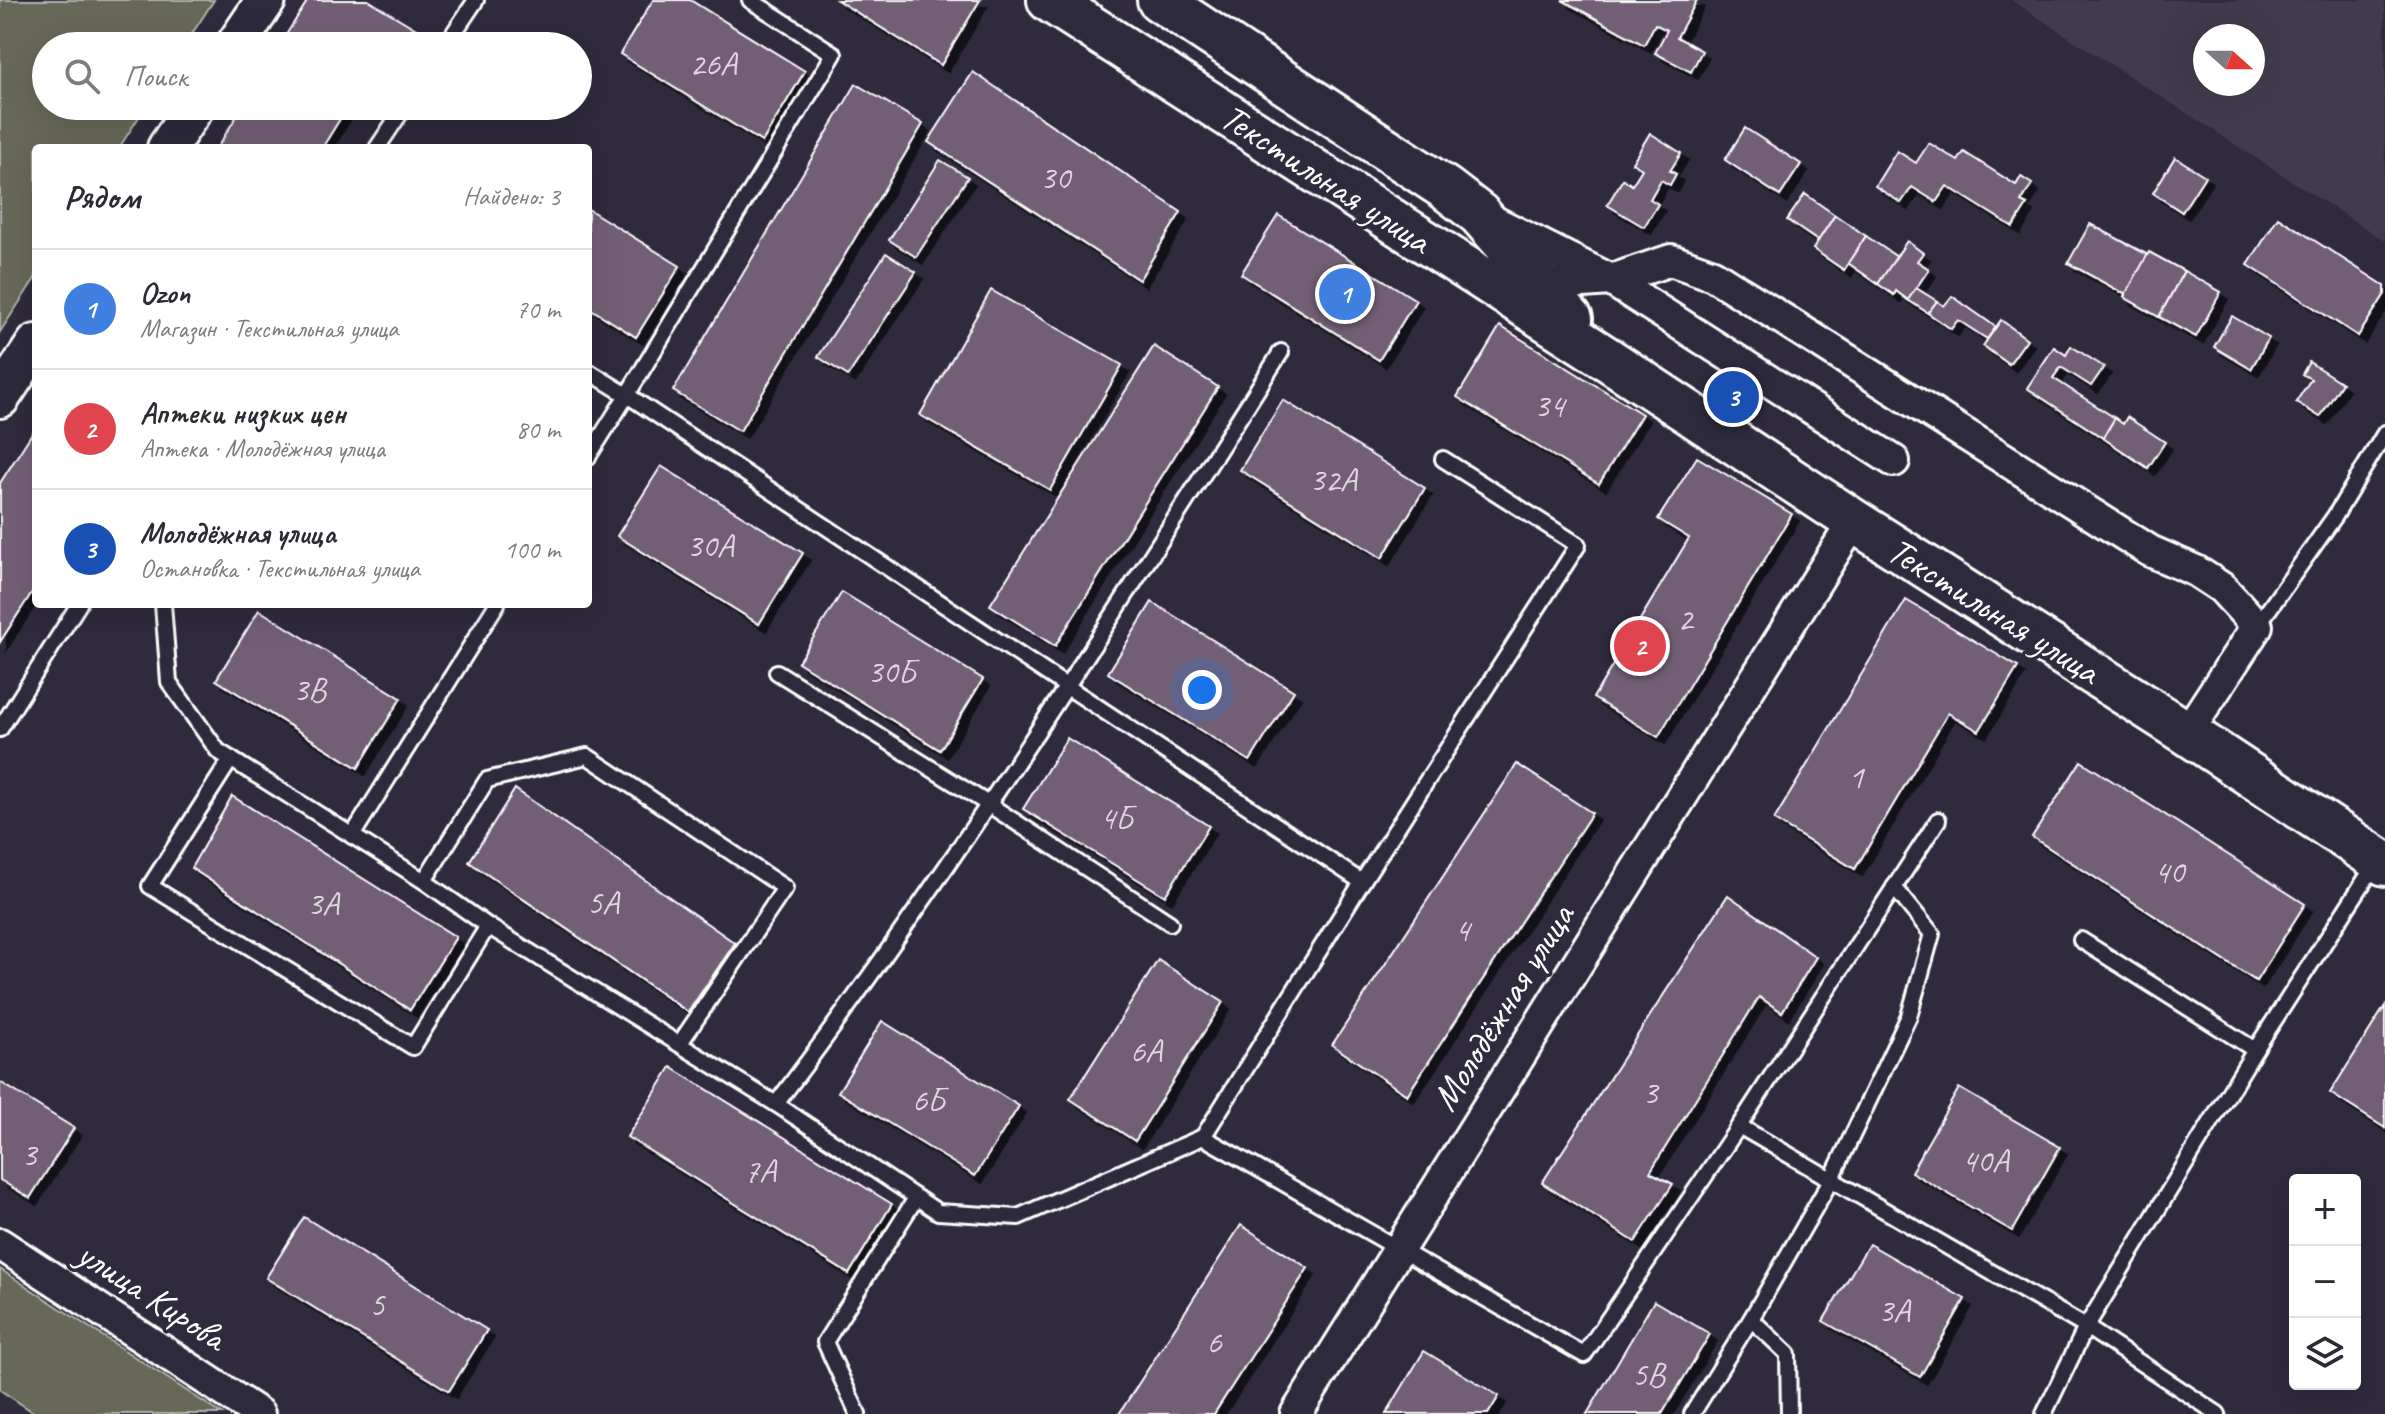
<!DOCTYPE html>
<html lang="ru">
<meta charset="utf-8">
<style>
:root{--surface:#fff;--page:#f2f2f3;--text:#2b2b33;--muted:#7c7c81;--line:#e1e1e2;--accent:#8a5d65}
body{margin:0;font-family:Caveat,sans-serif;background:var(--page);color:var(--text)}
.controls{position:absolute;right:24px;bottom:24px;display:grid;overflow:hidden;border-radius:8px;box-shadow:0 8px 32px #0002}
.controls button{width:72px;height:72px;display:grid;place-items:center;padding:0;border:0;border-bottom:2px solid var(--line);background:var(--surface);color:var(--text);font:40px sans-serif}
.compass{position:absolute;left:2193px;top:24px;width:72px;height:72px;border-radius:50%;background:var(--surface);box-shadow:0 8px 32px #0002;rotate:111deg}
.you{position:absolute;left:1202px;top:690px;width:28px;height:28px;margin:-20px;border:6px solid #fff;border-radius:50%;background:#1a73e8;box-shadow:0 0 0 12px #1a73e833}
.badge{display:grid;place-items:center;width:52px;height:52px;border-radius:50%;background:var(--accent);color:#fff;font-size:26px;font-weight:700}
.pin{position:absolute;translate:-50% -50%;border:4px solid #fff;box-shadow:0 2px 8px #0006}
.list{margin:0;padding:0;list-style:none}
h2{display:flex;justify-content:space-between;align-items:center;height:104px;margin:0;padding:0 32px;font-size:34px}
h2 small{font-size:26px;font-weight:400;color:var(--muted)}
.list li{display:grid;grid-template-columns:52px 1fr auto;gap:24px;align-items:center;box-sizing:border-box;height:120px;padding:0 32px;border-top:2px solid var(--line)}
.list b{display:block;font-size:30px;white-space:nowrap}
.list p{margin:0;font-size:26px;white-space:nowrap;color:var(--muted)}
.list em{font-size:26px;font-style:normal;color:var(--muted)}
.icon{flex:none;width:44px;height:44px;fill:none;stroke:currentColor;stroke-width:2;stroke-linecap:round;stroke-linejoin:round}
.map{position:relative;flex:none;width:2385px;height:1414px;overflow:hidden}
.search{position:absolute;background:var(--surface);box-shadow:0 8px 32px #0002;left:32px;top:32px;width:560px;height:88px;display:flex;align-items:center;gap:20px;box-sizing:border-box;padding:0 28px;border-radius:44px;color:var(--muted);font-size:30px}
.panel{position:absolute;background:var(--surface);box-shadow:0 8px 32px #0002;left:32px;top:144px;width:560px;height:464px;border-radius:8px}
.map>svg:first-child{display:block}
.built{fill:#433a4e;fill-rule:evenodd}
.green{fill:#676859;stroke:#b3b4ac;stroke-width:2}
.building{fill:#725e75;stroke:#fff;stroke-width:2;filter:url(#shadow)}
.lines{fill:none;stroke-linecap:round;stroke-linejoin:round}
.service-casing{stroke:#fff;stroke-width:20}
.minor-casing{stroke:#fff;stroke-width:36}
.tertiary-casing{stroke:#fff;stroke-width:44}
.secondary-casing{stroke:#fff;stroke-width:48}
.service{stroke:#2f2a3d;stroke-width:14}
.minor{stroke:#2f2a3d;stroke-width:30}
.tertiary{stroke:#2f2a3d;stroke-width:38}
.secondary{stroke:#2f2a3d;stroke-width:42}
.labels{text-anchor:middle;stroke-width:7;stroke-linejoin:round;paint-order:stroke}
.number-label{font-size:34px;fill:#dcd7dc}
.street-label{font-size:38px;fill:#fff;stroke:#2f2a3d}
</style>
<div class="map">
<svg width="2385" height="1414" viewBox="0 0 2385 1414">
<defs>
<filter id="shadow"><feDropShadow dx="7" dy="7" stdDeviation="0" flood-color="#0009"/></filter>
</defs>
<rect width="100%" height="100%" fill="#2f2a3d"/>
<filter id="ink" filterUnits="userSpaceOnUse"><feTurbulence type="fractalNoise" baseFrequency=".0125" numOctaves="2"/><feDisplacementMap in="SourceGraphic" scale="16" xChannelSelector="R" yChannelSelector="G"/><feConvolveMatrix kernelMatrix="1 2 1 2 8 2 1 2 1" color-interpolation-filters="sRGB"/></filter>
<g filter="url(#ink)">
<path class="built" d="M2011 0H2385V241ZM2205 36H2253V84H2205Z"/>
<g class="green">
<path d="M0 0H214L184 46H46V106H146L119 148H36V277L0 332Z"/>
<path d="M0 1269 222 1414H36L0 1390Z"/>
</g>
<g class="building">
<path d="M308 0H368L423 33 415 46H279Z"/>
<path d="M653 0H690L805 71 762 142 620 54Z"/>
<path d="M837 0H980L941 65Z"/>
<path d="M1562 0H1697L1677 37 1702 51 1691 72 1655 53 1667 30 1655 24 1644 45Z"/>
<path d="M973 72 1181 212 1139 280 928 142Z"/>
<path d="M856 84 923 124 740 431 673 391Z"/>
<path d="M243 106H348L322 148H217Z"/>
<path d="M1745 128 1801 164 1780 196 1725 160Z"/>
<path d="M1650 133 1681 153 1670 171 1676 174 1670 185 1661 180 1650 199 1658 204 1644 227 1607 205 1623 179 1632 185 1642 169 1632 163Z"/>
<path d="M1929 143 1958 161 1964 152 2016 185 2021 177 2032 184 2021 202 2027 205 2013 227 1947 186 1936 202 1912 187 1901 203 1875 186 1897 151 1916 163Z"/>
<path d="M2175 157 2205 176 2182 212 2153 193Z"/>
<path d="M940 160 968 177 916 257 889 240Z"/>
<path d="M1805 194 1835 215 1818 241 1787 220Z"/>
<path d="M588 209 680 266 636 337 588 307Z"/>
<path d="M1278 215 1416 300 1379 360 1241 274Z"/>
<path d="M1835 215 1866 236 1844 270 1813 249Z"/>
<path d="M2278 217 2385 286V294L2358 336 2248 265Z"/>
<path d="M2090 224 2148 255 2126 295 2068 263Z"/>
<path d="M1866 236 1897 257 1878 284 1848 263Z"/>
<path d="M1907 241 1923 253 1917 261 1929 269 1908 300 1896 291 1894 295 1878 284Z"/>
<path d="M2149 252 2184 271 2159 317 2124 297Z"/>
<path d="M886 253 916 272 848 376 818 357Z"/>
<path d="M2184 271 2221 292 2196 337 2159 317Z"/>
<path d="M1916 288 1937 301 1928 313 1908 300Z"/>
<path d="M991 290 1122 365 1050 490 920 415Z"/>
<path d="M1952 296 1996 327 1987 339 1958 320 1951 329 1928 313 1937 301 1944 306Z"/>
<path d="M2232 316 2269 338 2251 369 2214 347Z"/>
<path d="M2001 320 2027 339 2009 364 1983 346Z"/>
<path d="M1500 326 1642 414 1599 484 1457 397Z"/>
<path d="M1154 346 1218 387 1055 646 990 605Z"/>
<path d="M2071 346 2104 367 2091 386 2061 367 2053 378 2115 418 2103 438 2027 388 2054 347 2066 355Z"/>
<path d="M2309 362 2342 383 2320 417 2296 402 2311 379 2302 374Z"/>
<path d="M1283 400 1425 488 1382 558 1240 470Z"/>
<path d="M2127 417 2165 442 2148 468 2103 438 2115 418 2123 424Z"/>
<path d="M36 427V586L0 642V483Z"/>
<path d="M1697 457 1792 514 1658 737 1593 698 1689 538 1658 519Z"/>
<path d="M661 466 803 553 759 624 617 536Z"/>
<path d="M842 592 983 679 940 750 798 662Z"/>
<path d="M1906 600 2018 667 1979 731 1948 713 1855 869 1774 820Z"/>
<path d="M1152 602 1294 691 1250 761 1108 673Z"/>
<path d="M259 610 401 698 358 768 216 680Z"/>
<path d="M1067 738 1209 826 1165 896 1023 809Z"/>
<path d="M2081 761 2305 904 2256 981 2032 837Z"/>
<path d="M1517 764 1592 813 1407 1095 1332 1045Z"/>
<path d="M515 789 735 943 688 1012 469 862Z"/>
<path d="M232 796 456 937 410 1010 191 868Z"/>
<path d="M1728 895 1816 957 1782 1012 1759 997 1650 1172 1673 1184 1635 1242 1542 1183Z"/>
<path d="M1158 960 1223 1002 1135 1141 1070 1099Z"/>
<path d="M2385 1006V1128L2330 1093Z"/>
<path d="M882 1021 1019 1106 975 1176 838 1092Z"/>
<path d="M671 1067 892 1204 849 1274 627 1137Z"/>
<path d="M0 1082 74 1128 30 1198 0 1180Z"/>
<path d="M1959 1088 2060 1147 2012 1231 1911 1172Z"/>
<path d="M304 1217 487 1330 449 1391 266 1278Z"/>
<path d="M1241 1225 1308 1268 1214 1414H1119Z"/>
<path d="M1869 1244 1965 1299 1920 1377 1823 1321Z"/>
<path d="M1654 1301 1710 1334 1662 1414H1587Z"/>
<path d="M1424 1351 1499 1396 1488 1414H1386Z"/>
</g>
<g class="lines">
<defs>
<g id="service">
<path d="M445 46 476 0"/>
<path d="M377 148 405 106"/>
<path d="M588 371 627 395 834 54 750 0"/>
<path d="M588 457 627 395 1362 882 1203 1137 1584 1355 1739 1126"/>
<path d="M163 604 169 682 218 751 424 881 488 926 776 1104"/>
<path d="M2257 626 2335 516 2385 433"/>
<path d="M777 672 988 804 1170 923"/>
<path d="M0 729 79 604"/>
<path d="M231 759 150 886 413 1047 488 926"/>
<path d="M1938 820 1739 1126 2086 1327 2255 1050 2376 863"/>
<path d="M352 836 497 604"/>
<path d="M424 881 487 780 587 756 785 888 680 1043"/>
<path d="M1362 882 1578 545 1443 459"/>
<path d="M2081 940 2255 1050"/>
<path d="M1203 1137 1018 1217 938 1212 776 1104C958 863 1119 607 1281 352"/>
<path d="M1751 1319 1788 1354 1789 1414"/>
<path d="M858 1414 825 1342 916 1198"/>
<path d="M1692 1414 1751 1319 1831 1180 1909 1016 1932 934 1894 887"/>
<path d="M2044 1414 2086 1327 2218 1414"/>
</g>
<g id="minor">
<path d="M1491 220 1611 280 1894 461"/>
<path d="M1527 286 1611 280 1671 260 1713 275 2150 551 2196 571 2222 588 2257 626 2187 733"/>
<path d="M0 1244 259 1414"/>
<path d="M1296 1414 1854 521"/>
</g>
<g id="tertiary">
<path d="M235 46 266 0"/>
<path d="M167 148 195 106"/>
<path d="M0 398 36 344"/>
</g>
<g id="secondary">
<path d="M1049 0 1603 356 1854 521 2187 733 2385 864"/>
<path d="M1159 0 1445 188 1479 214 1571 319"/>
</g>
</defs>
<use href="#service" class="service-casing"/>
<use href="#minor" class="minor-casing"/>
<use href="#tertiary" class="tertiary-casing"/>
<use href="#secondary" class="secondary-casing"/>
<use href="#service" class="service"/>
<use href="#minor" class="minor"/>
<use href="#tertiary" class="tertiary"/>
<use href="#secondary" class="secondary"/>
</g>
</g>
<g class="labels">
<g class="number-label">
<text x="713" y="75">26А</text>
<text x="1055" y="189">30</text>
<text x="1549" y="417">34</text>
<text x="1333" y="491">32А</text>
<text x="710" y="557">30А</text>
<text x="1685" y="630">2</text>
<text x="891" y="683">30Б</text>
<text x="309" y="701">3В</text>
<text x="1856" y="788">1</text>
<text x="1116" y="829">4Б</text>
<text x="2169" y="883">40</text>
<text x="603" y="914">5А</text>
<text x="323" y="915">3А</text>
<text x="1462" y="941">4</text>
<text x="1146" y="1062">6А</text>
<text x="1650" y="1104">3</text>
<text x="928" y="1111">6Б</text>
<text x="29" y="1166">3</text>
<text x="1985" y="1172">40А</text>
<text x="760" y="1182">7А</text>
<text x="377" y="1316">5</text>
<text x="1894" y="1322">3А</text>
<text x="1214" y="1353">6</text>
<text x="1648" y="1386">5В</text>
</g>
<g class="street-label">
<text transform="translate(1326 178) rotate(33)" y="13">Текстильная улица</text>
<text transform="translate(1994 610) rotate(32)" y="13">Текстильная улица</text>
<text transform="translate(1502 1007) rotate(-58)" y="13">Молодёжная улица</text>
<text transform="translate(152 1295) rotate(33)" y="13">улица Кирова</text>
</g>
</g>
</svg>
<div class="controls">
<button>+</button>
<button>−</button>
<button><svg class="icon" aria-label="layers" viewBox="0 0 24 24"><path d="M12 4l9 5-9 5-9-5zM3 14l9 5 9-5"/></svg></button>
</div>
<svg class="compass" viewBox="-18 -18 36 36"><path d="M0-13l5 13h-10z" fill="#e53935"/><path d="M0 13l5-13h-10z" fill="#7c7c81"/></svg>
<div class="you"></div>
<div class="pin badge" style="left:1345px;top:294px;background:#3f7fe0">1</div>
<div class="pin badge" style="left:1640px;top:646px;background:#e0444e">2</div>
<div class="pin badge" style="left:1733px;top:397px;background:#1a4fb4">3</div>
<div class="search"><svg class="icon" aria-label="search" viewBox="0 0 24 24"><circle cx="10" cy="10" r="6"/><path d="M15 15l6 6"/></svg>Поиск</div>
<section class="panel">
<h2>Рядом<small>Найдено: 3</small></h2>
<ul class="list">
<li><span class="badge" style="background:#3f7fe0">1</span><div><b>Ozon</b><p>Магазин · Текстильная улица</p></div><em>70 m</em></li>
<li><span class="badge" style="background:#e0444e">2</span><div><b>Аптеки низких цен</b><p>Аптека · Молодёжная улица</p></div><em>80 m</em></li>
<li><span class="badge" style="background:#1a4fb4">3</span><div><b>Молодёжная улица</b><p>Остановка · Текстильная улица</p></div><em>100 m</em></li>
</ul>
</section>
</div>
